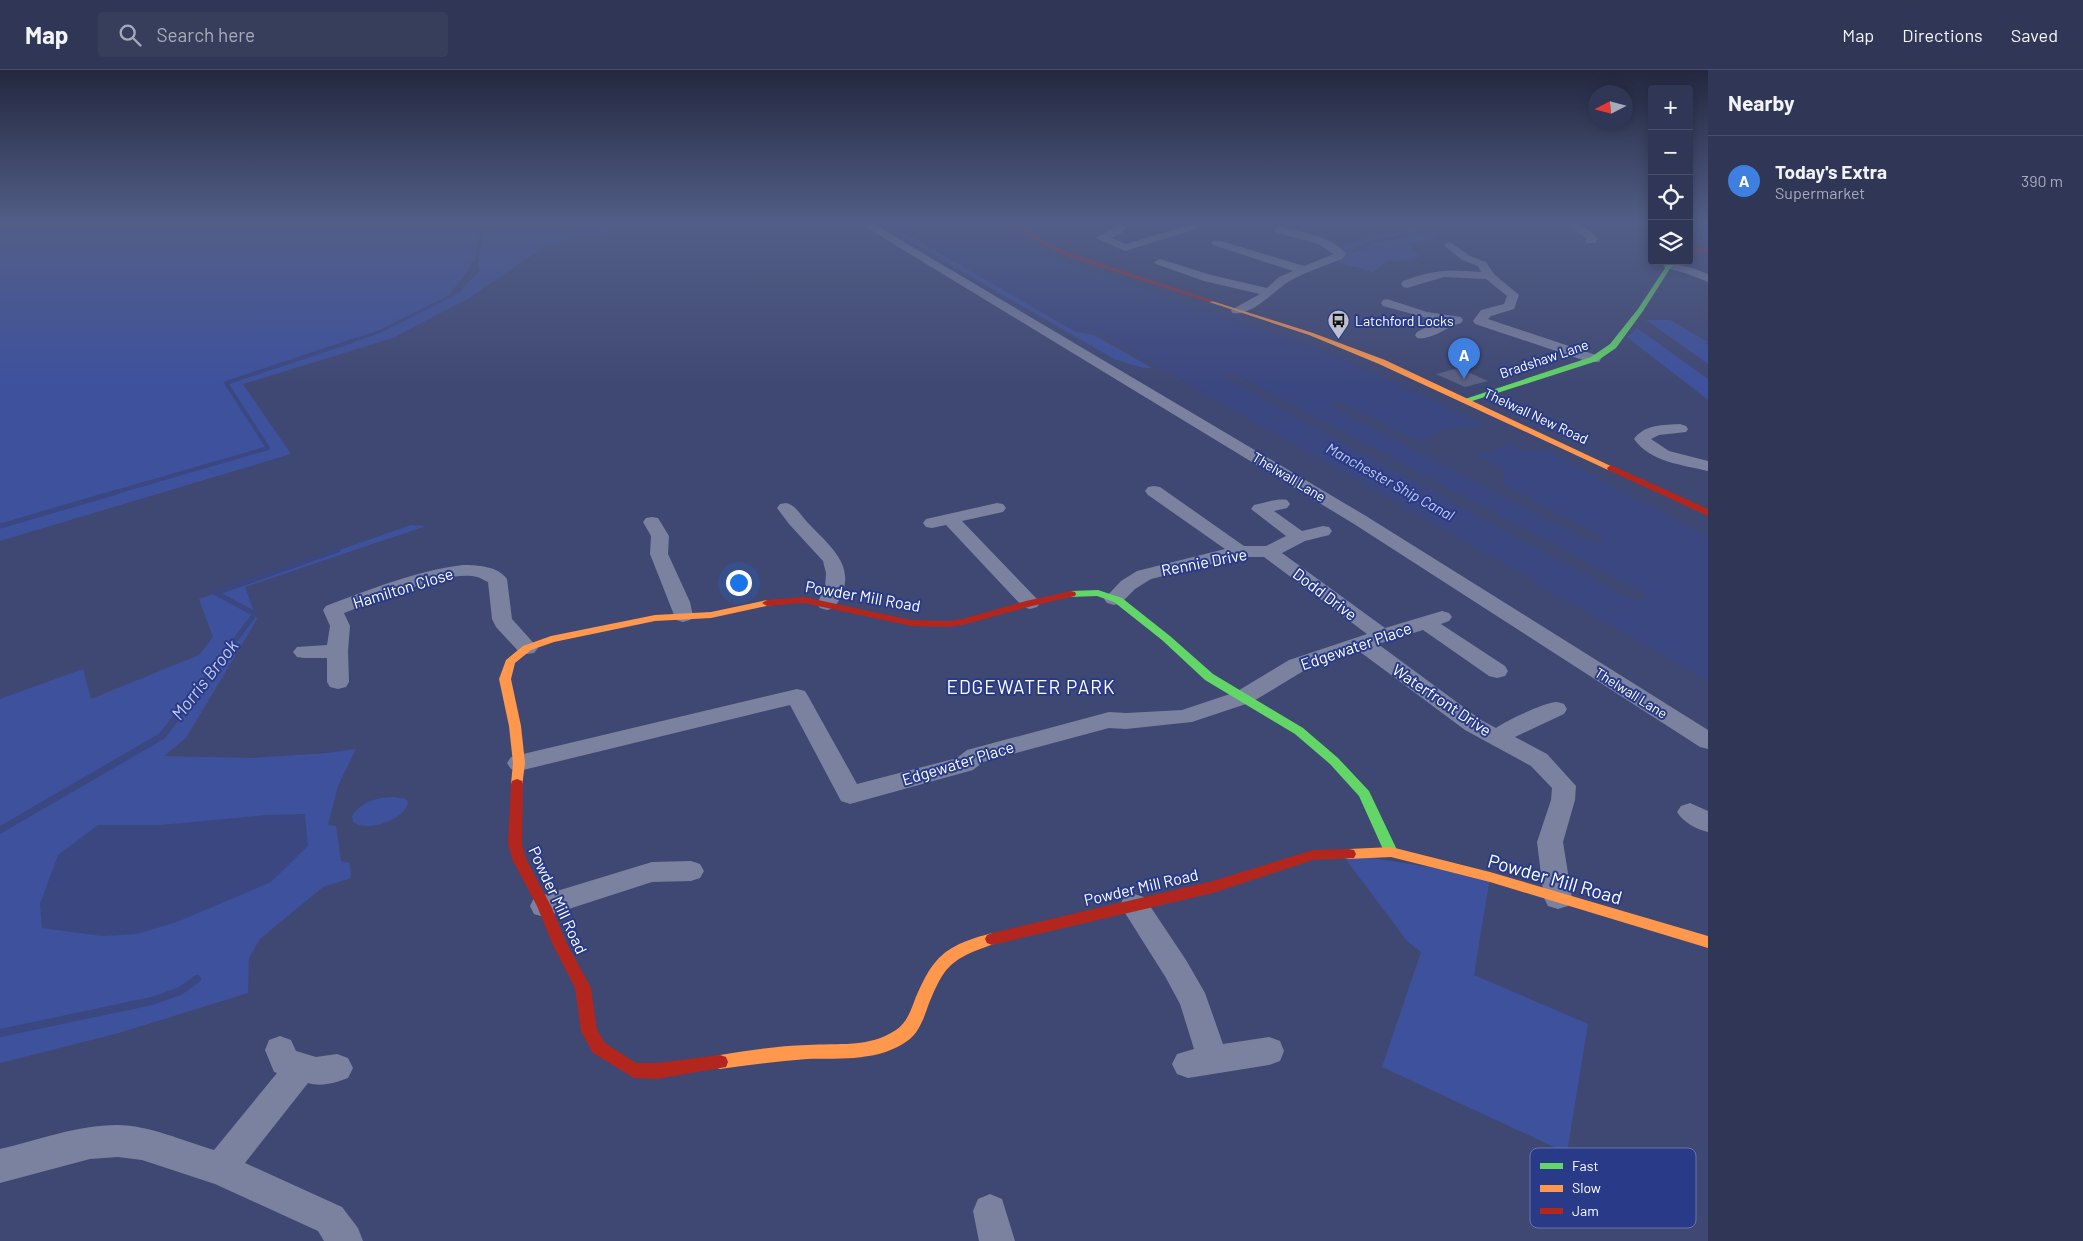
<!DOCTYPE html>
<meta charset="utf-8">
<style>
:root{--surface:#2f3656;--page:#373e5c;--text:#f1f3f6;--muted:#a7abb9;--line:#4a506c;--accent:#bcbfce}
body{margin:0;font-family:Barlow,sans-serif;background:var(--page);color:var(--text)}
.controls{position:absolute;right:15px;top:15px;display:grid;overflow:hidden;border-radius:5px;box-shadow:0 2px 12px #0003}
.controls button{width:45px;height:45px;display:grid;place-items:center;padding:0;border:0;border-bottom:1px solid var(--line);background:var(--surface);color:var(--text);font:25px sans-serif}
.compass{position:absolute;left:1588px;top:15px;width:45px;height:45px;border-radius:50%;background:var(--surface);box-shadow:0 2px 12px #0003;rotate:264deg}
.you{position:absolute;left:738px;top:512px;width:18px;height:18px;margin:-12px;border:4px solid #fff;border-radius:50%;background:#1a73e8;box-shadow:0 0 0 8px #1a73e833}
.badge{display:grid;place-items:center;width:32px;height:32px;border-radius:50%;background:var(--accent);color:#fff;font-size:16px;font-weight:700}
.pin{position:absolute;translate:-50% -41px;filter:drop-shadow(0 1px 2px #0008)}
.pin::after{content:'';position:absolute;top:26px;width:18px;height:15px;background:inherit;clip-path:polygon(0 0,100% 0,50% 100%)}
.list{margin:0;padding:0;list-style:none}
h2{display:flex;justify-content:space-between;align-items:center;height:65px;margin:0;padding:0 20px;font-size:21px}
h2 small{font-size:16px;font-weight:400;color:var(--muted)}
.list li{display:grid;grid-template-columns:32px 1fr auto;gap:15px;align-items:center;box-sizing:border-box;height:90px;padding:0 20px;border-top:1px solid var(--line)}
.list b{display:block;font-size:19px;white-space:nowrap}
.list p{margin:0;font-size:16px;white-space:nowrap;color:var(--muted)}
.list em{font-size:16px;font-style:normal;color:var(--muted)}
.icon{flex:none;width:28px;height:28px;fill:none;stroke:currentColor;stroke-width:2;stroke-linecap:round;stroke-linejoin:round}
.map{position:relative;flex:none;width:1708px;height:1171px;overflow:hidden}
header{display:flex;align-items:center;gap:30px;box-sizing:border-box;height:70px;padding:0 25px;background:var(--surface);border-bottom:1px solid var(--line)}
header strong{font-size:24px}
nav{display:flex;gap:28px;margin-inline-start:auto;font-size:18px}
.search{width:350px;height:45px;background:var(--page);display:flex;align-items:center;gap:12px;box-sizing:border-box;padding:0 18px;border-radius:5px;color:var(--muted);font-size:19px}
main{display:flex}
aside{flex:1;background:var(--surface)}
.map>svg:first-child{display:block}
.green{fill:#3e519d;fill-rule:evenodd}
.water{fill:#3b4780;fill-rule:evenodd}
.lines{fill:none;stroke-linecap:round;stroke-linejoin:round}
.stream-far4{stroke:#3b4780;stroke-width:3}
.stream-far3{stroke:#3b4780;stroke-width:4}
.stream-far2{stroke:#3b4780;stroke-width:5}
.stream-far1{stroke:#3b4780;stroke-width:7}
.stream{stroke:#3b4780;stroke-width:8}
.building{fill:#5a6183}
.street{fill:#7b829f;fill-rule:evenodd}
.fast{fill:#63d668;fill-rule:evenodd}
.slow{fill:#ff974d;fill-rule:evenodd}
.jam{fill:#b3261e;fill-rule:evenodd}
.labels{text-anchor:middle;stroke-width:4;stroke-linejoin:round;paint-order:stroke}
.far-poi-label{font-size:14px;fill:#fff;stroke:#293a88;text-anchor:start}
.far-street-label{font-size:14px;fill:#fff;stroke:#293a88}
.far-water-label{font-size:15px;font-style:italic;fill:#c1caf0;stroke:#293a88}
.street-label{font-size:16px;fill:#fff;stroke:#293a88}
.water-label{font-size:18px;font-style:italic;fill:#c1caf0;stroke:#293a88}
.quarter-label{font-size:19px;letter-spacing:1px;fill:#fff;stroke:#293a88}
.near-street-label{font-size:19px;fill:#fff;stroke:#293a88}
.key{fill:#293a88;stroke:#6975ac;stroke-width:1}
.key-label{font-size:14px;fill:#fff}
</style>
<header>
<strong>Map</strong>
<div class="search"><svg class="icon" aria-label="search" viewBox="0 0 24 24"><circle cx="10" cy="10" r="6"/><path d="M15 15l6 6"/></svg>Search here</div>
<nav><a>Map</a><a>Directions</a><a>Saved</a></nav>
</header>
<main>
<div class="map">
<svg width="1708" height="1171" viewBox="0 0 1708 1171">
<rect width="100%" height="100%" fill="#3f4872"/>
<g class="green">
<path d="M0 153H606L603 154 612 163 573 168 546 176 469 228 393 268 243 314 291 384 0 471ZM472 191 480 200 458 224H450L469 199Z"/>
<path d="M878 153H888L1076 262 1094 265 1152 298H1143L1114 289Z"/>
<path d="M1413 159 1435 163 1433 171 1408 172 1419 187 1411 190 1388 191 1373 202 1336 192 1343 186 1341 175 1385 164Z"/>
<path d="M1646 250H1670L1708 272 1704 273 1708 275V294Z"/>
<path d="M1637 258 1708 309V330L1627 267Z"/>
<path d="M411 455 426 456 245 517 257 549 186 668 164 686 252 688 327 683 356 679 338 716 328 755 336 756 341 791 350 793 351 808 323 817 260 869 249 888 248 923 119 963 0 993V629L83 599 91 629 199 585 213 567 199 529Z"/>
<path d="M395 727 406 729 408 733C404 750 367 763 353 752L352 746C361 731 379 727 395 727Z"/>
<path d="M1341 783 1490 807 1474 905 1588 954 1567 1083 1382 997 1421 882 1407 871Z"/>
</g>
<g class="water">
<path d="M888 153H982L1040 183 1318 279 1398 314 1487 357C1465 356 1438 357 1420 372L1342 332H1331L1329 335 1586 470 1600 473 1606 469 1503 414 1505 400 1477 386 1511 375 1526 382 1542 379 1708 467V611L1560 526 1558 527 1534 512 1536 511 1218 331 1207 327 1203 322 1097 261 1090 260 1076 262ZM1226 303 1235 304 1445 416 1452 422 1464 426 1637 518 1647 527 1639 531 1620 525 1591 506 1572 498 1252 323H1253L1224 308 1222 306Z"/>
<path d="M305 744 308 776 271 812 177 852 137 864 102 866 42 858 40 834 58 785 98 755H161L267 745Z"/>
</g>
<g class="lines">
<g class="stream-far4">
<path d="M1353 181 1376 171 1429 161 1436 153"/>
<path d="M348 272 379 262 453 225 475 200 483 153"/>
</g>
<path class="stream-far3" d="M113 423 268 378 226 313 352 271"/>
<g class="stream-far2">
<path d="M0 456 117 422"/>
<path d="M201 615 255 544 216 523 338 480"/>
</g>
<path class="stream-far1" d="M0 760 162 666 202 614"/>
<path class="stream" d="M0 963 152 931 180 921 197 909"/>
</g>
<path class="building" d="M1459 298 1488 311 1465 317 1436 304Z"/>
<g class="lines">
<g class="street">
<path d="M859 153H872L1366 446 1708 660V679L1700 677 1354 454Z"/>
<path d="M1197 153H1215L1125 181 1096 168 1121 154 1126 157 1122 163 1111 168 1126 174Z"/>
<path d="M1566 153H1579L1598 168 1595 173H1587L1585 171 1587 169Z"/>
<path d="M1279 157C1301 162 1332 165 1346 184L1342 189C1324 196 1305 202 1288 212 1274 221 1251 247 1232 243L1231 240 1260 224 1204 211 1156 194 1154 192 1160 189 1211 205 1267 218 1279 207 1293 201 1213 175 1211 173 1213 171H1221L1304 196 1334 184 1318 174 1275 162 1274 160Z"/>
<path d="M1450 172 1470 186 1486 192 1494 204 1519 225 1514 239 1491 246 1488 249 1599 286 1601 289 1599 292H1589L1475 254 1473 251 1481 240 1504 234 1507 226 1486 209 1444 207 1407 218 1403 217 1401 214 1403 211C1436 199 1446 200 1481 202L1478 196 1462 190 1446 177 1444 175 1446 173Z"/>
<path d="M1669 192 1692 198 1708 204V212L1685 203 1665 198 1663 196 1665 194Z"/>
<path d="M1387 229 1427 242 1461 247 1463 250 1461 253C1448 256 1431 271 1417 268L1415 265 1417 262 1438 251 1383 236 1381 233 1383 230Z"/>
<path d="M1680 354 1686 356 1688 359 1686 362 1659 365 1651 369 1669 381 1708 391V401C1683 395 1650 392 1634 369 1645 354 1663 355 1680 354Z"/>
<path d="M1154 416 1160 417 1244 476H1266L1286 466 1251 439 1254 435C1264 433 1277 428 1287 430L1290 434 1287 438 1274 441 1302 461 1323 456 1329 457 1332 461 1329 465 1305 471 1282 483 1385 558 1442 541 1449 543 1452 547 1449 551 1441 554 1505 596 1508 601 1505 606 1497 608 1489 606 1423 560 1378 574 1481 650 1496 658C1505 651 1546 632 1556 632 1559 632 1561 633 1564 634L1567 639 1564 644 1515 667 1547 684 1576 716 1575 730 1563 772 1572 828 1568 836 1558 839 1548 836 1544 828 1537 772 1551 730 1552 718 1531 696 1465 660 1359 581 1305 600 1252 632 1192 652 1126 659 1109 658 983 692 973 700 850 734 841 731 790 635 519 701 511 699 507 693 511 687 519 685 797 619 805 621 808 626 857 714 957 688 967 680 1109 642 1126 643 1182 640 1236 622 1289 590 1367 564 1264 487H1240L1151 509 1135 519 1121 533 1114 535 1107 533 1104 529 1121 511 1137 501 1225 479 1148 425 1145 421 1148 417Z"/>
<path d="M786 433C796 435 801 446 808 453 834 480 861 500 834 538L827 540 820 538 817 534 825 517 826 503 823 491 789 454 777 438 780 434Z"/>
<path d="M997 433 1003 434 1006 438 1003 442 962 451 1037 529 1040 533 1037 537 1030 539 1023 537 946 455 932 458 926 457 923 453 926 449Z"/>
<path d="M652 447 658 448 669 466 668 484 690 532 693 546 690 550 683 552 676 550 650 484 651 466 643 452 646 448Z"/>
<path d="M463 495C477 495 498 496 507 509L512 549 538 578 534 583 527 584 520 583 496 557 492 549 488 512C485 511 481 508 477 507 448 499 374 532 344 543L350 556 348 581 349 612 346 617 338 619 330 617 327 612V588H304L297 587 293 582 297 577 327 575 330 556 323 540 326 536C371 519 415 501 463 495Z"/>
<path d="M1690 733 1708 741V762C1696 759 1684 753 1677 742L1681 736Z"/>
<path d="M691 791 700 794 704 801 700 808 691 811 652 812 544 847 534 844 530 836 534 828 652 792Z"/>
<path d="M1134 824 1144 827 1186 890 1205 923 1223 974 1269 967 1280 971 1284 981 1280 991 1269 995 1188 1008 1177 1004 1172 994 1177 984 1194 979 1180 934 1166 908 1120 835 1124 827Z"/>
<path d="M280 966 291 970 296 981 316 987 337 984 348 988 353 998 348 1008C335 1013 321 1017 308 1013L245 1093 342 1137 358 1158 363 1171H324L318 1161 215 1114 142 1090 118 1087 90 1089 0 1113V1079C38 1070 78 1055 117 1055 149 1055 183 1071 214 1080L277 1003 274 1002 265 980 269 970Z"/>
<path d="M990 1124 1002 1129 1015 1171H979L973 1141 978 1129Z"/>
</g>
<g class="fast">
<path d="M1672 191H1679L1671 197 1643 241 1616 278 1597 291 1469 332 1462 330 1591 287 1610 274 1638 239 1667 195Z"/>
<path d="M1098 520 1122 528 1170 566 1213 604 1303 658 1338 688 1369 721 1398 782 1396 786 1391 787 1386 786 1359 726 1330 694 1295 664 1205 610 1162 570 1114 532 1097 526 1071 527 1066 524 1071 521Z"/>
</g>
<g class="slow">
<path d="M1209 230 1313 263 1385 290 1615 398 1614 400H1608L1379 294 1309 265 1209 232Z"/>
<path d="M767 530 772 533 771 535 711 548 655 551 554 572 531 580 515 593 511 609 521 656 525 693 522 717H512L511 714 513 693 509 656 499 609 506 590 523 576 551 566 655 545 711 542Z"/>
<path d="M1391 777 1490 802 1708 866V878L1490 812 1391 787 1349 789 1344 788 1342 784 1344 780 1349 779Z"/>
<path d="M992 863 997 865 999 869 997 873C951 889 945 893 927 939 923 950 919 961 910 969 880 992 842 988 807 989 778 991 749 995 720 999L714 997 712 992 714 987 720 985C749 980 778 976 807 975 838 973 869 978 896 960 906 953 910 943 914 932 933 886 944 876 992 863Z"/>
</g>
<g class="jam">
<path d="M1012 153H1019L1045 172 1074 185 1214 231 1209 232 1070 187 1041 174Z"/>
<path d="M1708 175V179L1689 185V181Z"/>
<path d="M1611 395 1708 439V446L1608 400 1607 398Z"/>
<path d="M1071 521 1075 522 1076 524 1075 526 1032 536 963 555 948 557 911 556 804 533 767 536 762 533 767 530 804 527 911 550 948 551 962 549 1026 531Z"/>
<path d="M517 709 522 711 523 714 522 774 526 789 551 836 566 872 591 918 597 960 605 973 636 993H657L720 985 726 987 728 992 726 997 657 1009 634 1008 593 983 581 961 575 918 552 873 537 836 512 789 508 774 511 714 512 711Z"/>
<path d="M1349 779 1354 780 1356 784 1354 788 1313 790 1213 823 992 875 987 873 985 869 987 865 992 863 1213 811 1313 780Z"/>
</g>
</g>
<linearGradient id="sky" x2="0" y2="1"><stop stop-color="#23283f"/><stop offset="0.48" stop-color="#525e87"/><stop offset="1" stop-color="#525e87" stop-opacity="0"/></linearGradient>
<rect width="1708" height="317" fill="url(#sky)"/>
<defs>
<symbol id="bus-pin" viewBox="-11 -11 22 30"><path d="M0 17L-7.5 6A9.5 9.5 0 1 1 7.5 6Z" fill="#bcbfce" stroke="#293a88"/><path d="M-5-6H5V4H4V6H2V4H-2V6H-4V4H-5ZM-3.5-4V0h7V-4ZM-3.5 1.2v1.5H-2V1.2ZM2 1.2v1.5H3.5V1.2Z" fill="#111"/></symbol>
</defs>
<g fill-rule="evenodd">
<use href="#bus-pin" x="1326" y="238" width="25" height="34"/>
</g>
<g class="labels">
<g class="far-poi-label">
<text x="1355" y="256">Latchford Locks</text>
</g>
<g class="far-street-label">
<text transform="translate(1544 289) rotate(-19)" y="5">Bradshaw Lane</text>
<text transform="translate(1536 346) rotate(25)" y="5">Thelwall New Road</text>
<text transform="translate(1289 407) rotate(31)" y="5">Thelwall Lane</text>
<text transform="translate(1631 623) rotate(32)" y="5">Thelwall Lane</text>
</g>
<g class="far-water-label">
<text transform="translate(1390 412) rotate(29)" y="5">Manchester Ship Canal</text>
</g>
<g class="street-label">
<text transform="translate(1204 492) rotate(-11)" y="6">Rennie Drive</text>
<text transform="translate(403 518) rotate(-17)" y="6">Hamilton Close</text>
<text transform="translate(1325 524) rotate(37)" y="6">Dodd Drive</text>
<text transform="translate(863 526) rotate(10)" y="6">Powder Mill Road</text>
<text transform="translate(1356 576) rotate(-19)" y="6">Edgewater Place</text>
<text transform="translate(1442 630) rotate(34)" y="6">Waterfront Drive</text>
<text transform="translate(958 693) rotate(-17)" y="6">Edgewater Place</text>
<text transform="translate(1141 817) rotate(-13)" y="6">Powder Mill Road</text>
<text transform="translate(558 830) rotate(65)" y="6">Powder Mill Road</text>
</g>
<g class="water-label">
<text transform="translate(205 610) rotate(-52)" y="6">Morris Brook</text>
</g>
<g class="quarter-label">
<text x="1031" y="624">EDGEWATER PARK</text>
</g>
<g class="near-street-label">
<text transform="translate(1555 809) rotate(16)" y="7">Powder Mill Road</text>
</g>
</g>
<rect x="1530" y="1078" width="166" height="80" rx="8" class="key"/>
<rect x="1540" y="1093" width="23" height="6" fill="#63d668"/>
<rect x="1540" y="1115" width="23" height="7" fill="#ff974d"/>
<rect x="1540" y="1138" width="23" height="6" fill="#b3261e"/>
<g class="key-label">
<text x="1572" y="1101">Fast</text>
<text x="1572" y="1123">Slow</text>
<text x="1572" y="1146">Jam</text>
</g>
</svg>
<div class="controls">
<button>+</button>
<button>−</button>
<button><svg class="icon" aria-label="locate" viewBox="0 0 24 24"><circle cx="12" cy="12" r="6"/><path d="M12 2v4M12 18v4M2 12h4M18 12h4"/></svg></button>
<button><svg class="icon" aria-label="layers" viewBox="0 0 24 24"><path d="M12 4l9 5-9 5-9-5zM3 14l9 5 9-5"/></svg></button>
</div>
<svg class="compass" viewBox="-18 -18 36 36"><path d="M0-13l5 13h-10z" fill="#e53935"/><path d="M0 13l5-13h-10z" fill="#a7abb9"/></svg>
<div class="you"></div>
<div class="pin badge" style="left:1464px;top:309px;background:#3f7fe0">A</div>
</div>
<aside>
<h2>Nearby<small></small></h2>
<ul class="list">
<li><span class="badge" style="background:#3f7fe0">A</span><div><b>Today's Extra</b><p>Supermarket</p></div><em>390 m</em></li>
</ul>
</aside>
</main>
